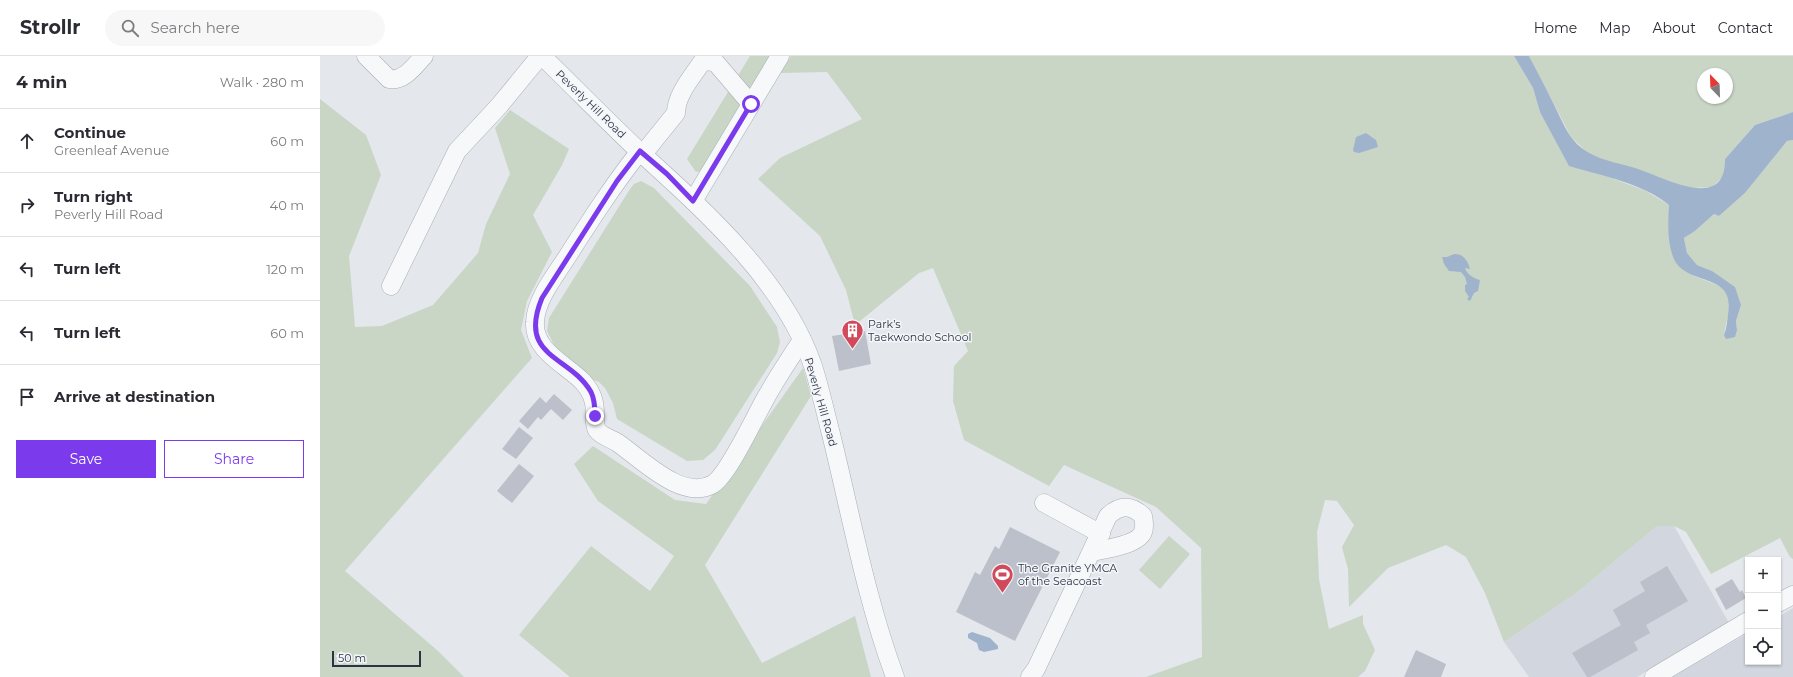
<!DOCTYPE html>
<meta charset="utf-8">
<style>
:root{--surface:#fff;--page:#f7f7f7;--text:#2b2b33;--muted:#7c7c81;--line:#e1e1e2;--accent:#7c3aed}
body{margin:0;font-family:Montserrat,sans-serif;background:var(--page);color:var(--text)}
.controls{position:absolute;right:12px;bottom:12px;display:grid;overflow:hidden;border-radius:0px;box-shadow:0 1px 3px #0004}
.controls button{width:36px;height:36px;display:grid;place-items:center;padding:0;border:0;border-bottom:1px solid var(--line);background:var(--surface);color:var(--text);font:20px sans-serif}
.compass{position:absolute;left:1377px;top:12px;width:36px;height:36px;border-radius:50%;background:var(--surface);box-shadow:0 1px 3px #0004;rotate:337deg}
.scale{position:absolute;left:12px;bottom:10px;width:89px;box-sizing:border-box;padding-left:4px;border:2px solid #2b3445;border-top:0;font-size:11px;line-height:14px;white-space:nowrap;color:#2b3445;-webkit-text-stroke:3px #f4f6f9;paint-order:stroke}
.stop{position:absolute;width:12px;height:12px;margin:-9px;border:3px solid #7c3aed;border-radius:50%;background:#fff}
.stop.end{background:#7c3aed;border-color:#fff;box-shadow:0 1px 4px #0008}
.list{margin:0;padding:0;list-style:none}
h2{display:flex;justify-content:space-between;align-items:center;height:52px;margin:0;padding:0 16px;font-size:17px}
h2 small{font-size:13px;font-weight:400;color:var(--muted)}
.list li{display:grid;grid-template-columns:26px 1fr auto;gap:12px;align-items:center;box-sizing:border-box;height:64px;padding:0 16px;border-top:1px solid var(--line)}
.list b{display:block;font-size:15px;white-space:nowrap}
.list p{margin:0;font-size:13px;white-space:nowrap;color:var(--muted)}
.list em{font-size:13px;font-style:normal;color:var(--muted)}
.actions{display:flex;gap:8px;padding:12px 16px}
.actions a{flex:1;padding:9px 0;border:1px solid var(--accent);border-radius:0px;text-align:center;font-size:14px;color:var(--accent)}
.actions .main{background:var(--accent);color:#fff}
.icon{flex:none;width:22px;height:22px;fill:none;stroke:currentColor;stroke-width:2;stroke-linecap:round;stroke-linejoin:round}
.map{position:relative;flex:none;width:1473px;height:621px;overflow:hidden}
header{display:flex;align-items:center;gap:24px;box-sizing:border-box;height:56px;padding:0 20px;background:var(--surface);border-bottom:1px solid var(--line)}
header strong{font-size:19px}
nav{display:flex;gap:22px;margin-inline-start:auto;font-size:14px}
.search{width:280px;height:36px;background:var(--page);display:flex;align-items:center;gap:10px;box-sizing:border-box;padding:0 14px;border-radius:22px;color:var(--muted);font-size:15px}
main{display:flex}
aside{flex:1;background:var(--surface)}
.map>svg:first-child{display:block}
.built{fill:#d2d6de}
.green{fill:#c9d6c5;fill-rule:evenodd}
.water{fill:#9fb4cc}
.building{fill:#bbc0ca}
.lines{fill:none;stroke-linecap:round;stroke-linejoin:round}
.minor-casing{stroke:#a9aeb7;stroke-width:19}
.minor{stroke:#f7f8fa;stroke-width:18}
.route{stroke:#7c3aed;stroke-width:5}
.labels{text-anchor:middle;stroke-width:3;stroke-linejoin:round;paint-order:stroke}
.street-label{font-size:11px;fill:#2b3445;stroke:#f4f6f9}
.poi-label{font-size:11px;fill:#2b3445;stroke:#f4f6f9;text-anchor:start}
</style>
<header>
<strong>Strollr</strong>
<div class="search"><svg class="icon" aria-label="search" viewBox="0 0 24 24"><circle cx="10" cy="10" r="6"/><path d="M15 15l6 6"/></svg>Search here</div>
<nav><a>Home</a><a>Map</a><a>About</a><a>Contact</a></nav>
</header>
<main>
<aside>
<h2>4 min<small>Walk · 280 m</small></h2>
<ul class="list">
<li><svg class="icon" aria-label="ahead" viewBox="0 0 24 24"><path d="M12 20V5M6 11l6-6 6 6"/></svg><div><b>Continue</b><p>Greenleaf Avenue</p></div><em>60 m</em></li>
<li><svg class="icon" aria-label="right" viewBox="0 0 24 24"><path d="M7 20v-9h11M14 6l5 5-5 5"/></svg><div><b>Turn right</b><p>Peverly Hill Road</p></div><em>40 m</em></li>
<li><svg class="icon" aria-label="left" viewBox="0 0 24 24"><path d="M17 20v-9H6M10 6l-5 5 5 5"/></svg><div><b>Turn left</b></div><em>120 m</em></li>
<li><svg class="icon" aria-label="left" viewBox="0 0 24 24"><path d="M17 20v-9H6M10 6l-5 5 5 5"/></svg><div><b>Turn left</b></div><em>60 m</em></li>
<li><svg class="icon" aria-label="arrive" viewBox="0 0 24 24"><path d="M6 21V4h12l-3 4 3 4H6"/></svg><div><b>Arrive at destination</b></div></li>
</ul>
<div class="actions"><a class="main">Save</a><a>Share</a></div>
</aside>
<div class="map">
<svg width="1473" height="621" viewBox="0 0 1473 621">
<rect width="100%" height="100%" fill="#e4e7ec"/>
<g class="built">
<path d="M1337 470H1354L1409 567 1317 621H1209L1184 586 1255 538Z"/>
<path d="M1473 552V621H1352L1428 577V606H1458V561Z"/>
</g>
<g class="green">
<path d="M430 0H453L386 114 376 116 367 103Z"/>
<path d="M471 0H1194L1213 32 1220 56 1294 123 1326 135 1349 149V182L1353 201 1374 220 1400 230 1407 236 1410 248 1404 279 1417 274 1416 265 1421 249 1392 215 1377 209 1367 197 1364 182 1375 175 1394 158 1399 160 1425 137 1467 85 1473 84V503L1470 501 1460 482 1391 518 1366 476 1354 470H1337L1255 538 1184 586 1165 537 1146 501 1126 489 1068 512 1029 551 1028 513 1022 491 1034 469 1017 445 1005 444 997 476 999 523 1009 573 1043 559V568L1055 594 1045 615 1038 621H826L882 601 881 492 836 451 744 409 729 430 644 384 633 345 634 310 648 295 613 212 599 217 535 269 526 234 500 180 438 123 460 102 542 63 507 16 460 17Z"/>
<path d="M1209 0H1473V56L1435 69 1405 103 1406 112 1402 122 1392 131 1367 132 1271 100 1251 81ZM1383 18H1407V42H1383Z"/>
<path d="M0 43 46 79 61 119 29 200 35 271 62 270 113 249 158 197 166 168 190 118 175 72 190 54 249 93 242 109 213 159 232 196 207 245 201 274 212 302 25 515 118 595 144 621H0Z"/>
<path d="M321 125 334 132 430 230 457 271 460 286 457 297 395 394 383 404 367 405 297 363 293 347 285 332 279 326 271 323 237 293 233 287 227 275 229 262 310 133 314 128Z"/>
<path d="M483 312 491 340 385 509 442 607 535 560 551 621H250L199 579 271 490 330 535 354 500 278 445 254 408 273 390 355 444 386 448Z"/>
<path d="M849 480 870 498 840 533 819 514Z"/>
</g>
<g class="water">
<path d="M1194 0H1209C1219 19 1229 38 1238 57 1242 65 1246 74 1251 81 1268 104 1294 105 1318 113 1343 121 1406 157 1405 103L1435 69 1473 56V84L1467 85 1425 137 1399 160 1394 158 1375 175 1364 182 1367 197 1377 209 1392 215 1415 231 1421 249 1416 265 1417 274 1415 281 1406 283 1404 279C1407 272 1407 265 1408 258 1416 214 1365 232 1353 201 1347 185 1348 166 1349 149 1324 128 1280 119 1249 110L1220 56 1213 32Z"/>
<path d="M1046 77 1056 84 1058 91 1039 97 1034 96 1033 94 1036 81Z"/>
<path d="M1134 198C1143 197 1148 205 1150 213L1145 212C1147 218 1153 222 1160 224L1158 235 1154 237 1150 245 1147 243 1149 241 1145 235V229L1147 228 1145 221 1141 216 1129 215 1124 208 1122 201H1127Z"/>
<path d="M652 576 670 582 678 590V593L664 596 659 594 657 587 648 582V578Z"/>
</g>
<g class="building">
<path d="M545 275 551 308 519 315 512 280Z"/>
<path d="M234 338 252 354 243 364 231 353 221 364 218 361 208 373 199 365 220 341 226 347Z"/>
<path d="M199 371 213 382 196 403 182 393Z"/>
<path d="M199 408 214 420 192 447 177 435Z"/>
<path d="M690 471 740 496 695 585 636 556 655 516 660 519 675 490 679 493Z"/>
<path d="M1347 510 1368 545 1326 569 1330 577 1314 586 1318 594 1270 621H1267L1252 597 1301 569 1293 554 1325 535 1320 526Z"/>
<path d="M1412 523 1420 536 1422 534 1426 542 1406 554 1395 533Z"/>
<path d="M1096 594 1126 608 1121 621H1084Z"/>
</g>
<g class="lines">
<defs>
<g id="minor">
<path d="M46 0 69 23C84 26 95 9 104 0"/>
<path d="M222 0C255 32 287 65 320 96 385 155 464 225 493 310 500 332 505 355 511 378 531 459 546 543 575 621"/>
<path d="M320 95C293 129 270 165 247 201 235 220 216 243 215 266 213 295 247 309 263 326 272 336 275 345 275 358 275 364 274 368 277 374 281 380 292 383 298 387 321 403 363 446 393 428 409 418 436 358 448 338 458 320 470 302 482 284"/>
<path d="M323 98 356 57C356 39 372 21 382 6L389 5 396 7 431 48"/>
<path d="M373 145 460 0"/>
<path d="M71 230 137 95 179 50 220 0"/>
<path d="M724 447 781 478"/>
<path d="M1458 547 1473 539"/>
<path d="M710 621 716 613 788 460C801 448 811 449 823 460 824 465 825 471 823 476 818 489 785 493 772 496"/>
<path d="M1334 621 1428 565"/>
</g>
</defs>
<use href="#minor" class="minor-casing"/>
<use href="#minor" class="minor"/>
</g>
<g class="lines">
<path class="route" d="M275 360C275 352 275 344 271 336 250 299 197 302 222 242L297 125 320 95 347 118 373 145 431 48"/>
</g>
<defs>
<symbol id="building-pin" viewBox="-11 -11 22 30"><path d="M0 17L-7.5 6A9.5 9.5 0 1 1 7.5 6Z" fill="#d1495b" stroke="#f4f6f9"/><path d="M-4-6H4V6H1V3H-1V6H-4ZM-2.5-4.3h1.7v1.8h-1.7ZM.8-4.3h1.7v1.8H.8ZM-2.5-1h1.7V.8h-1.7ZM.8-1h1.7V.8H.8Z" fill="#fff"/></symbol>
<symbol id="stadium-pin" viewBox="-11 -11 22 30"><path d="M0 17L-7.5 6A9.5 9.5 0 1 1 7.5 6Z" fill="#d1495b" stroke="#f4f6f9"/><path d="M0-5a6.5 5 0 1 0 0 10a6.5 5 0 1 0 0-10ZM-3.5-1.8h7v3.6h-7Z" fill="#fff"/></symbol>
</defs>
<g fill-rule="evenodd">
<use href="#building-pin" x="520" y="262" width="25" height="34"/>
<use href="#stadium-pin" x="670" y="506" width="25" height="34"/>
</g>
<g class="labels">
<g class="street-label">
<text transform="translate(271 48) rotate(44)" y="4">Peverly Hill Road</text>
<text transform="translate(501 346) rotate(74)" y="4">Peverly Hill Road</text>
</g>
<g class="poi-label">
<text x="548" y="272">Park’s<tspan x="548" dy="13">Taekwondo School</tspan></text>
<text x="698" y="516">The Granite YMCA<tspan x="698" dy="13">of the Seacoast</tspan></text>
</g>
</g>
</svg>
<div class="controls">
<button>+</button>
<button>−</button>
<button><svg class="icon" aria-label="locate" viewBox="0 0 24 24"><circle cx="12" cy="12" r="6"/><path d="M12 2v4M12 18v4M2 12h4M18 12h4"/></svg></button>
</div>
<svg class="compass" viewBox="-18 -18 36 36"><path d="M0-13l5 13h-10z" fill="#e53935"/><path d="M0 13l5-13h-10z" fill="#7c7c81"/></svg>
<div class="scale">50 m</div>
<div class="stop" style="left:431px;top:48px"></div>
<div class="stop end" style="left:275px;top:360px"></div>
</div>
</main>
